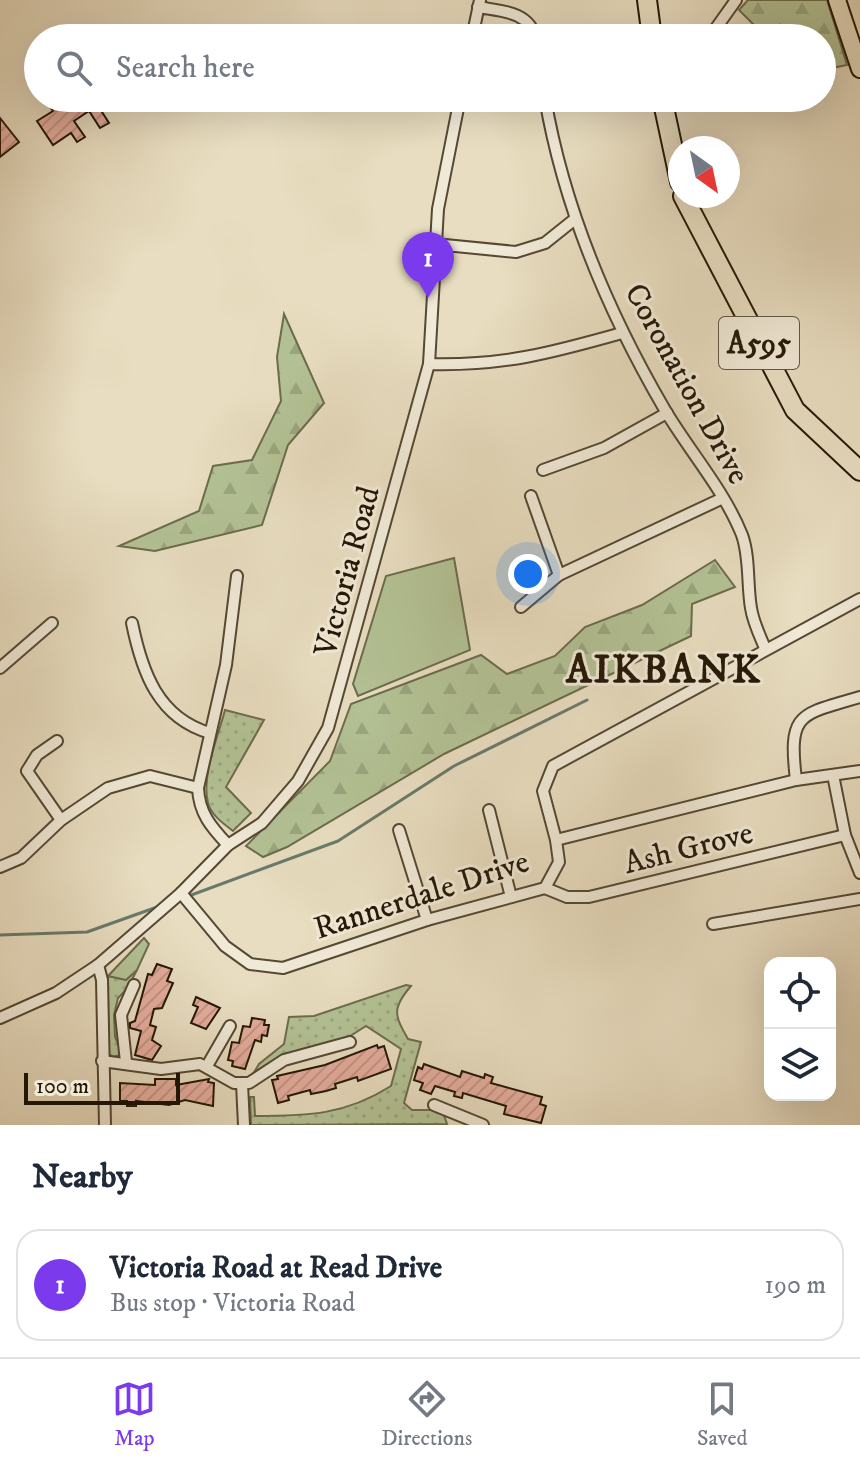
<!DOCTYPE html>
<meta charset="utf-8">
<style>
:root{--surface:#fff;--page:#f6f6f7;--text:#1f2937;--muted:#747a83;--line:#e0e1e3;--accent:#7c3aed}
body{margin:0;font-family:"IM FELL DW Pica",serif;background:var(--page);color:var(--text)}
.controls{position:absolute;right:24px;bottom:24px;display:grid;overflow:hidden;border-radius:16px;box-shadow:0 8px 32px #0002}
.controls button{width:72px;height:72px;display:grid;place-items:center;padding:0;border:0;border-bottom:2px solid var(--line);background:var(--surface);color:var(--text);font:40px sans-serif}
.compass{position:absolute;left:668px;top:136px;width:72px;height:72px;border-radius:50%;background:var(--surface);box-shadow:0 8px 32px #0002;rotate:147deg}
.scale{position:absolute;left:24px;bottom:20px;width:156px;box-sizing:border-box;padding-left:8px;border:4px solid #241706;border-top:0;font-size:22px;line-height:28px;white-space:nowrap;color:#241706;-webkit-text-stroke:6px #f0e9d6;paint-order:stroke}
.you{position:absolute;left:528px;top:574px;width:28px;height:28px;margin:-20px;border:6px solid #fff;border-radius:50%;background:#1a73e8;box-shadow:0 0 0 12px #1a73e833}
.badge{display:grid;place-items:center;width:52px;height:52px;border-radius:50%;background:var(--accent);color:#fff;font-size:26px;font-weight:700}
.pin{position:absolute;translate:-50% -66px;filter:drop-shadow(0 2px 4px #0008)}
.pin::after{content:'';position:absolute;top:42px;width:28px;height:24px;background:inherit;clip-path:polygon(0 0,100% 0,50% 100%)}
.list{margin:0;padding:0;list-style:none}
h2{display:flex;justify-content:space-between;align-items:center;height:104px;margin:0;padding:0 32px;font-size:34px}
h2 small{font-size:26px;font-weight:400;color:var(--muted)}
.list li{display:grid;grid-template-columns:52px 1fr auto;gap:24px;align-items:center;box-sizing:border-box;height:112px;margin:0 16px 16px;padding:0 16px;border:2px solid var(--line);border-radius:24px}
.list b{display:block;font-size:30px;white-space:nowrap}
.list p{margin:0;font-size:26px;white-space:nowrap;color:var(--muted)}
.list em{font-size:26px;font-style:normal;color:var(--muted)}
.icon{flex:none;width:44px;height:44px;fill:none;stroke:currentColor;stroke-width:2;stroke-linecap:round;stroke-linejoin:round}
.map{position:relative;flex:none;width:860px;height:1125px;overflow:hidden}
.search{position:absolute;background:var(--surface);box-shadow:0 8px 32px #0002;left:24px;right:24px;top:24px;height:88px;display:flex;align-items:center;gap:20px;box-sizing:border-box;padding:0 28px;border-radius:44px;color:var(--muted);font-size:30px}
.sheet{height:232px;background:var(--surface)}
nav{display:flex;justify-content:space-around;align-items:center;box-sizing:border-box;height:112px;border-top:2px solid var(--line);background:var(--surface);font-size:22px;color:var(--muted)}
nav a{display:grid;justify-items:center;gap:4px}
nav .on{color:var(--accent)}
.map>svg:first-child{display:block}
.grass{fill:url(#grass-dots);stroke:#6c6c4e;stroke-width:2}
.forest{fill:url(#forest-firs);stroke:#6c6c4e;stroke-width:2}
.garden{fill:#b3c295;stroke:#6c6c4e;stroke-width:2}
.lines{fill:none;stroke-linecap:round;stroke-linejoin:round}
.stream{stroke:#697a6c;stroke-width:3}
.building{fill:url(#building-hatch);stroke:#241706;stroke-width:2}
.street-casing{stroke:#554834;stroke-width:14}
.primary-casing{stroke:#241706;stroke-width:20}
.highway-casing{stroke:#241706;stroke-width:22}
.street{stroke:#f0e9d6;stroke-width:10}
.primary{stroke:#e8ddc0;stroke-width:16}
.highway{stroke:#e8ddc0;stroke-width:18}
.labels{text-anchor:middle;stroke-width:6;stroke-linejoin:round;paint-order:stroke}
.shield{fill:#f0e9d6;stroke:#615644;stroke-width:2}
.shield-label{font-size:30px;font-weight:bold;fill:#241706}
.street-label{font-size:32px;fill:#241706;stroke:#f0e9d6}
.district-label{font-size:40px;font-weight:bold;letter-spacing:2px;fill:#241706;stroke:#f0e9d6}
</style>
<div class="map">
<svg width="860" height="1125" viewBox="0 0 860 1125">
<defs>
<pattern id="grass-dots" width="8" height="8" patternUnits="userSpaceOnUse" patternTransform="scale(2)"><rect width="8" height="8" fill="#b3c295"/><path d="M2 2h.1M6 6h.1" fill="none" stroke="#9aa67f" stroke-width="1.8" stroke-linecap="round"/></pattern>
<pattern id="forest-firs" width="22" height="20" patternUnits="userSpaceOnUse" patternTransform="scale(2)"><rect width="22" height="20" fill="#b3c295"/><path d="M5 1l3.5 6h-7zM16 11l3.5 6h-7z" fill="#9aa67f"/></pattern>
<pattern id="building-hatch" width="6" height="6" patternUnits="userSpaceOnUse" patternTransform="scale(2)"><rect width="6" height="6" fill="#e5ad9d"/><path d="M-1 1l2-2M0 6l6-6M5 7l2-2" fill="none" stroke="#c49486"/></pattern>
</defs>
<rect width="100%" height="100%" fill="#e8ddc0"/>
<filter id="stains"><feTurbulence type="fractalNoise" baseFrequency=".0025" numOctaves="4"/><feColorMatrix values="0 0 0 0 .2 0 0 0 0 .09 0 0 0 0 .02 0 0 0 .5 -.17"/></filter>
<radialGradient id="worn" r=".72"><stop offset=".6" stop-color="#630" stop-opacity="0"/><stop offset="1" stop-color="#630" stop-opacity=".3"/></radialGradient>
<g class="grass">
<path d="M225 710 264 720 226 787 251 813 233 831C224 824 211 815 208 803 201 776 218 737 225 710Z"/>
<path d="M137 970 127 989 118 998 114 1015 115 1037 123 1054 113 1057 108 1053V976L126 980Z"/>
<path d="M406 985 411 986C392 1008 394 1015 408 1039L421 1042 404 1103 412 1110H432L444 1115 447 1124 251 1125 250 1097H254L255 1116C308 1116 345 1115 391 1086L401 1049 366 1026 347 1038 287 1054 253 1074 259 1064 284 1044 289 1017 314 1016Z"/>
</g>
<g class="forest">
<path d="M748 0H827L847 65 822 70V38H767L739 10Z"/>
<path d="M284 314 324 403 288 445 262 525 155 551 119 546 199 511 213 466 252 460 281 401 277 357Z"/>
<path d="M715 560 735 587 692 604 691 636 444 754 287 847 263 857 246 846 330 761 351 704 481 655 507 674 555 656 585 627 642 605Z"/>
<path d="M144 938 149 944 137 970 126 980 108 976Z"/>
</g>
<path class="garden" d="M454 558 470 650 358 696 353 684 386 576Z"/>
<g class="lines">
<g class="stream">
<path d="M186 897 338 841 454 766 587 700"/>
<path d="M0 935 87 932 160 906"/>
</g>
</g>
<g class="building">
<path d="M58 98 67 109 83 98H93L109 123 100 128 89 111 74 121 85 137 77 142 71 133 53 145 37 121 53 111 48 104Z"/>
<path d="M0 118 19 142 0 157Z"/>
<path d="M157 964 172 969 167 981 173 983 162 1008 154 1009 150 1025 156 1027 152 1040 161 1046 152 1060 135 1055 141 1031 130 1028V1023L135 1021 148 974 152 975Z"/>
<path d="M196 997 220 1008 206 1029 191 1023 198 1007 193 1005Z"/>
<path d="M252 1018 265 1020 264 1025H269L267 1036 262 1035 261 1042 255 1040 245 1069 232 1066 233 1061 228 1060 232 1042 239 1043 243 1026 250 1027Z"/>
<path d="M377 1045 378 1048 384 1046 391 1069 358 1081 357 1077 335 1084 336 1088 326 1091 311 1094 310 1090 288 1096 289 1100 278 1103 272 1080 278 1079 277 1076 325 1065Z"/>
<path d="M424 1064 460 1077 462 1071 484 1078 485 1074 493 1077 491 1083 542 1097 540 1104 546 1106 541 1123 504 1114 506 1106 463 1093 462 1098 454 1096 455 1092 435 1086 431 1094 420 1090 423 1083 414 1080 418 1067 422 1069Z"/>
<path d="M155 1079H176V1085L209 1079 208 1082 214 1083 213 1106 185 1100 169 1105 136 1101V1106H127V1101H120V1083L155 1085Z"/>
</g>
<g class="lines">
<defs>
<g id="street">
<path d="M478 7C500 11 530 11 535 38"/>
<path d="M472 38 480 0"/>
<path d="M709 38 736 0"/>
<path d="M545 98C564 209 609 314 665 410 690 452 724 490 742 535 750 557 747 585 751 608 753 622 760 636 765 648"/>
<path d="M435 244 516 252 545 243 575 219"/>
<path d="M429 364C503 366 551 353 622 333"/>
<path d="M543 470 604 448 667 413"/>
<path d="M531 496 559 575"/>
<path d="M521 607 559 575 723 498"/>
<path d="M132 623C142 672 158 718 210 733"/>
<path d="M0 668 52 623"/>
<path d="M57 741 37 755 27 771 61 820"/>
<path d="M833 775 845 835 860 873"/>
<path d="M796 780C788 712 799 715 860 697"/>
<path d="M489 810 511 897"/>
<path d="M399 830 427 920"/>
<path d="M556 840 543 791 553 766 860 599"/>
<path d="M228 845C211 827 199 813 198 788L226 665 237 576"/>
<path d="M0 867 21 858 61 820 108 788 150 776 198 788"/>
<path d="M545 888 567 897H589L845 835"/>
<path d="M181 893 225 946 250 964 283 968 427 920 545 888 559 862 556 840 796 780 860 771"/>
<path d="M713 924 860 899"/>
<path d="M98 965 102 980 105 1125"/>
<path d="M0 1018 56 993 98 965 181 893 228 845 262 823 298 781 328 728 429 364 438 209 460 98"/>
<path d="M102 1061 161 1069 200 1064 234 1083H249L284 1060 350 1042"/>
<path d="M126 1062 121 1015 134 985"/>
<path d="M207 1066 230 1026"/>
<path d="M242 1084 244 1125"/>
<path d="M434 1105 483 1125"/>
</g>
<path id="primary" d="M837 0 860 69"/>
<g id="highway">
<path d="M647 0 652 38"/>
<path d="M662 98 680 182"/>
<path d="M683 196 795 410 860 471"/>
</g>
</defs>
<use href="#street" class="street-casing"/>
<use href="#primary" class="primary-casing"/>
<use href="#highway" class="highway-casing"/>
<use href="#street" class="street"/>
<use href="#primary" class="primary"/>
<use href="#highway" class="highway"/>
</g>
<g class="labels">
<rect class="shield" x="719" y="317" width="80" height="52" rx="6"/>
<g class="shield-label">
<text x="759" y="353">A595</text>
</g>
<g class="street-label">
<text transform="translate(688 383) rotate(61)" y="11">Coronation Drive</text>
<text transform="translate(346 571) rotate(-75)" y="11">Victoria Road</text>
<text transform="translate(688 847) rotate(-14)" y="11">Ash Grove</text>
<text transform="translate(421 894) rotate(-18)" y="11">Rannerdale Drive</text>
</g>
<g class="district-label">
<text x="664" y="682">AIKBANK</text>
</g>
</g>
<rect width="100%" height="100%" filter="url(#stains)"/>
<rect width="100%" height="100%" fill="url(#worn)"/>
</svg>
<div class="controls">
<button><svg class="icon" aria-label="locate" viewBox="0 0 24 24"><circle cx="12" cy="12" r="6"/><path d="M12 2v4M12 18v4M2 12h4M18 12h4"/></svg></button>
<button><svg class="icon" aria-label="layers" viewBox="0 0 24 24"><path d="M12 4l9 5-9 5-9-5zM3 14l9 5 9-5"/></svg></button>
</div>
<svg class="compass" viewBox="-18 -18 36 36"><path d="M0-13l5 13h-10z" fill="#e53935"/><path d="M0 13l5-13h-10z" fill="#747a83"/></svg>
<div class="scale">100 m</div>
<div class="you"></div>
<div class="pin badge" style="left:428px;top:298px">1</div>
<div class="search"><svg class="icon" aria-label="search" viewBox="0 0 24 24"><circle cx="10" cy="10" r="6"/><path d="M15 15l6 6"/></svg>Search here</div>
</div>
<section class="sheet">
<h2>Nearby<small></small></h2>
<ul class="list">
<li><span class="badge">1</span><div><b>Victoria Road at Read Drive</b><p>Bus stop · Victoria Road</p></div><em>190 m</em></li>
</ul>
</section>
<nav>
<a class="on"><svg class="icon" aria-label="map" viewBox="0 0 24 24"><path d="M3 6l6-2 6 2 6-2v14l-6 2-6-2-6 2zM9 4v14M15 6v14"/></svg>Map</a>
<a><svg class="icon" aria-label="directions" viewBox="0 0 24 24"><path d="M12 3l9 9-9 9-9-9zM9 14v-3h6M13 9l2 2-2 2"/></svg>Directions</a>
<a><svg class="icon" aria-label="saved" viewBox="0 0 24 24"><path d="M7 4h10v16l-5-4-5 4z"/></svg>Saved</a>
</nav>
